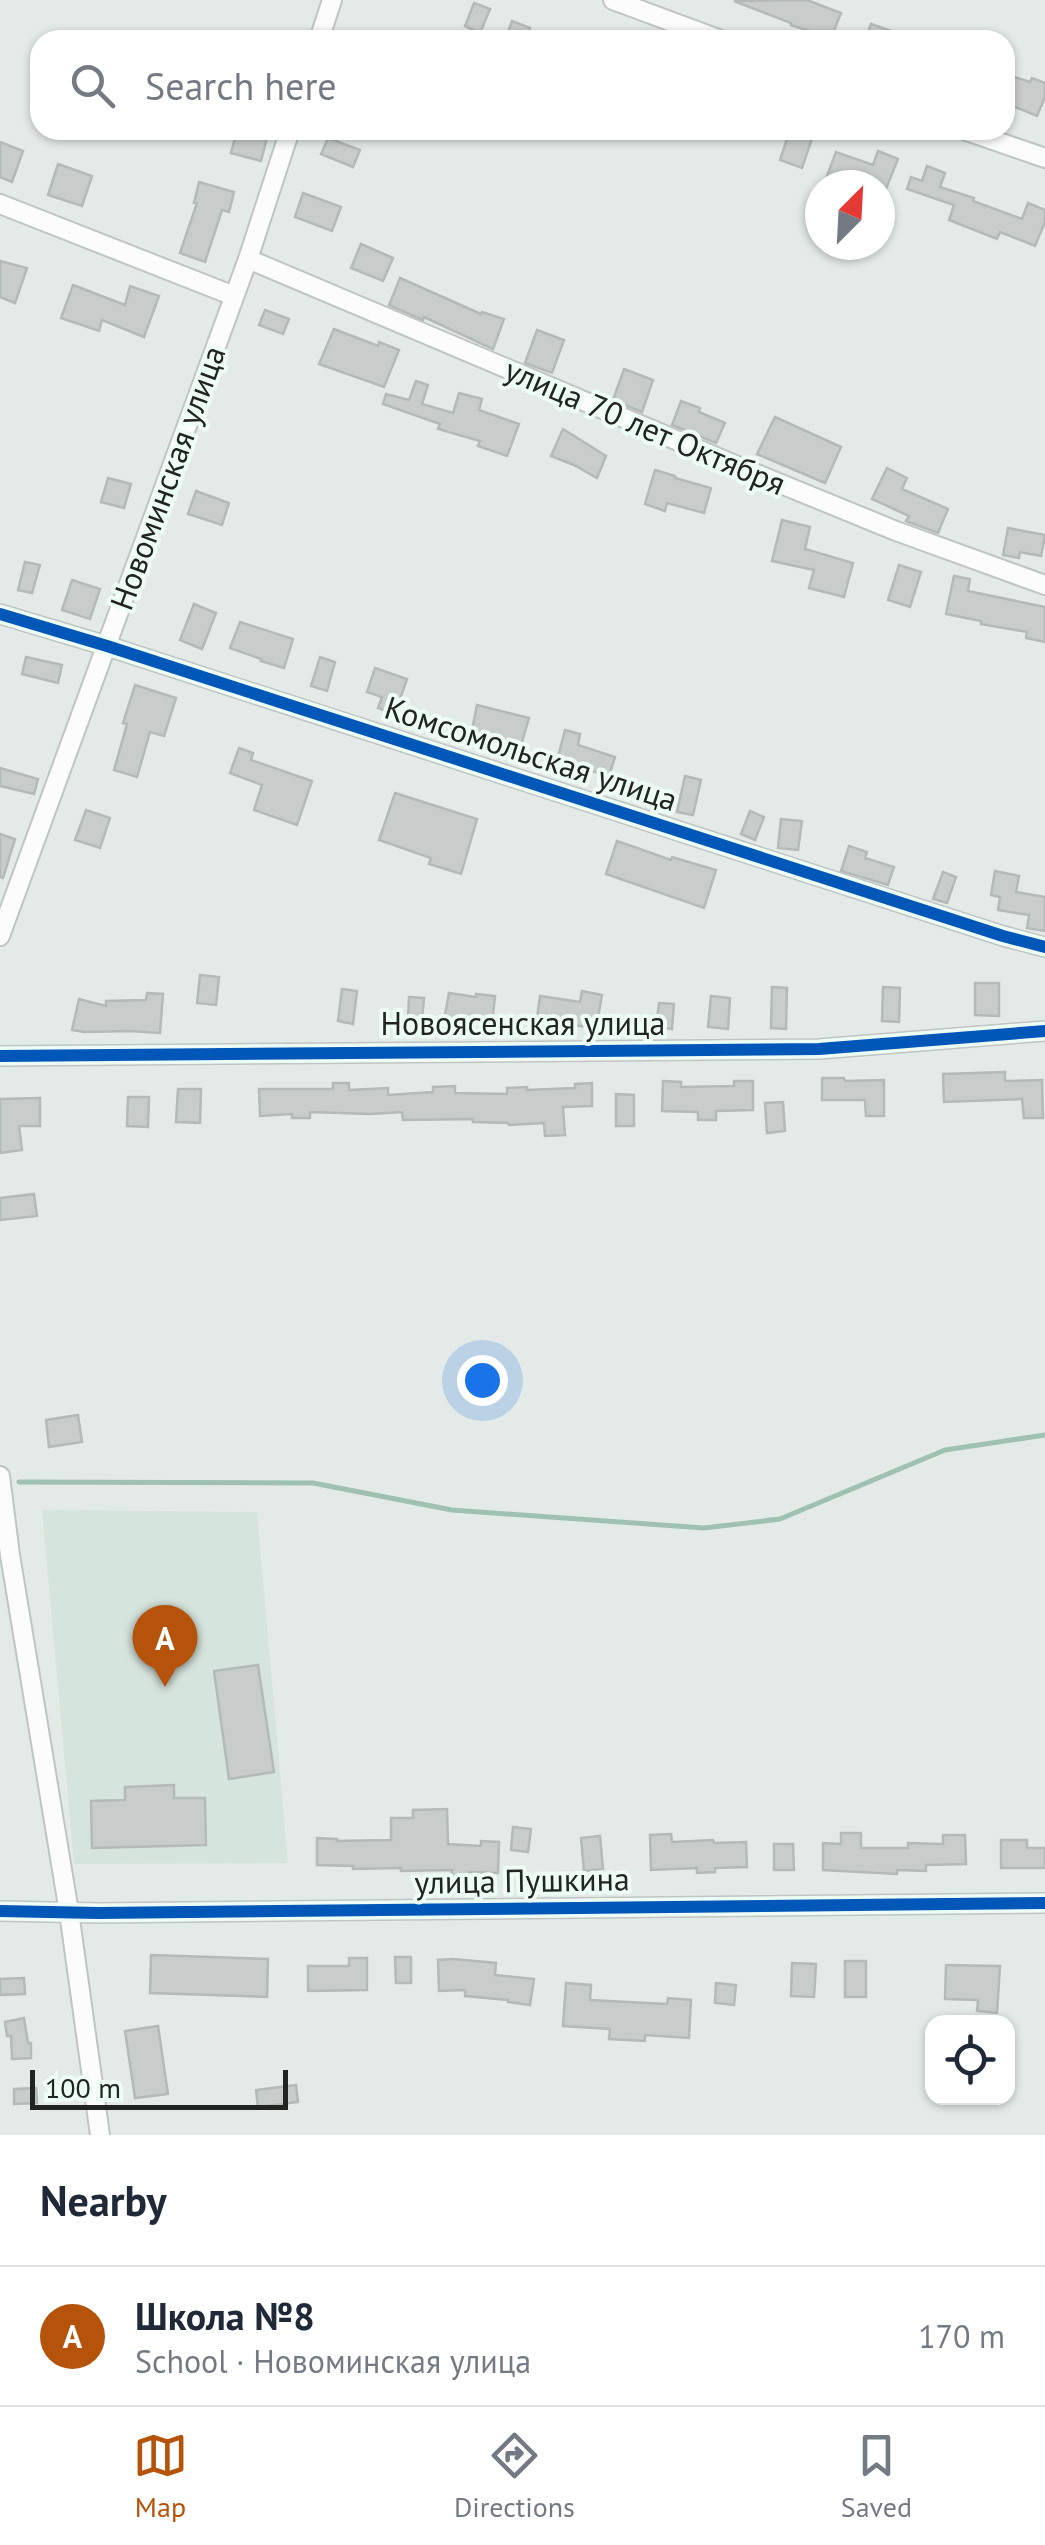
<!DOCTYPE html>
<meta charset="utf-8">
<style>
:root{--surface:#fff;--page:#f2f2f3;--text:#1f2937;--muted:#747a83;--line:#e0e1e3;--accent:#b45309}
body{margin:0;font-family:"PT Sans",sans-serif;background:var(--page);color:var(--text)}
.controls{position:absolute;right:30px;bottom:30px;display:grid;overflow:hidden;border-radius:20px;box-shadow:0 2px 8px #0004}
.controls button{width:90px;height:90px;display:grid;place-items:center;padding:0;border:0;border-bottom:2px solid var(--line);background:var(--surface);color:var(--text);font:50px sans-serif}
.compass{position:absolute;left:805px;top:170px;width:90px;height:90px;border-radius:50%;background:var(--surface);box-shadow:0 2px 8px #0004;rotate:24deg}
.scale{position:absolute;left:30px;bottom:25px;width:258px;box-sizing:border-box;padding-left:10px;border:5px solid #202522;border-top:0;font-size:28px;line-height:35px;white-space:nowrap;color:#202522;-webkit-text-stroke:8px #edfcf4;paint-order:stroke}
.you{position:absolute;left:482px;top:1380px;width:35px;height:35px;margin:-25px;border:8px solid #fff;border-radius:50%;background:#1a73e8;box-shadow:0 0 0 15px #1a73e833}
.badge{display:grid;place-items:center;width:65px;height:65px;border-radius:50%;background:var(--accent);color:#fff;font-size:32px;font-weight:700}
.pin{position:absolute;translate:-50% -82px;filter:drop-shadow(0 2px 5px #0008)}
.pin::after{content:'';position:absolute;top:52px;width:35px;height:30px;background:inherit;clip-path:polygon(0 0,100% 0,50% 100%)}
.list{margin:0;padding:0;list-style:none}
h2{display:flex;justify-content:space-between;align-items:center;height:130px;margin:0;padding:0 40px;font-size:42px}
h2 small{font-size:32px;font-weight:400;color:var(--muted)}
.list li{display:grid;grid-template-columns:65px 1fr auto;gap:30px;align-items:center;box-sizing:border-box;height:140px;padding:0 40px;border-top:2px solid var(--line)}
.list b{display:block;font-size:38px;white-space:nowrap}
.list p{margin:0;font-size:32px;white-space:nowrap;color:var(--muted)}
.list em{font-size:32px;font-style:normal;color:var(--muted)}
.icon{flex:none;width:55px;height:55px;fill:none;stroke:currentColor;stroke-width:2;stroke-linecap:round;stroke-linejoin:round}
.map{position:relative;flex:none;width:1045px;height:2135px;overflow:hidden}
.search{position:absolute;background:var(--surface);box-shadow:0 2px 8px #0004;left:30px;right:30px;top:30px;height:110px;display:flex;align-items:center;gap:25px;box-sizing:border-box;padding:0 35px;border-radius:30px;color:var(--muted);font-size:38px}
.sheet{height:270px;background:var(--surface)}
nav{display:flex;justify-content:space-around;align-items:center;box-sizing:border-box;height:140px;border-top:2px solid var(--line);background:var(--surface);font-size:28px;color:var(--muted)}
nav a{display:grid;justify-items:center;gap:5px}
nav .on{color:var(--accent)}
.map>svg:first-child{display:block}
.built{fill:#d5e4dc}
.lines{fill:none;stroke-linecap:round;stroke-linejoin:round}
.stream{stroke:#9fc1b1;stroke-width:5}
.building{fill:#c8cdcb;stroke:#b4bab7;stroke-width:2.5}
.minor-casing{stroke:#c0c5c3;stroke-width:22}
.minor{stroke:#fbfcfb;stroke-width:18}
.cycleway-casing{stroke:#edfcf4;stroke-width:19}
.cycleway{stroke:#0057b8;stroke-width:12}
.labels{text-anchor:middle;stroke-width:8;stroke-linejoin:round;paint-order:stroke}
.street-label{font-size:32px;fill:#202522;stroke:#edfcf4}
</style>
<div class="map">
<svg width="1045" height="2135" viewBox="0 0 1045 2135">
<rect width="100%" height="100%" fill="#e4eae7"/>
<path class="built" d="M42 1510 257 1512 288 1863 74 1864Z"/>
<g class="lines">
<path class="stream" d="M19 1482 313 1483 452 1510 704 1528 780 1519 945 1450 1045 1435"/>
</g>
<g class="building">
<path d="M807 0 841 13 831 38 791 25V23L734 1Z"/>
<path d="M474 3 490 9 480 33 465 26Z"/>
<path d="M512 21 530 28 526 40H505Z"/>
<path d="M871 24 911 38V40H865Z"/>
<path d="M1005 74 1030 82 1032 78 1045 83V97L1037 116 1005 103Z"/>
<path d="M237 130 267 138 261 161 231 153Z"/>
<path d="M790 130H815L802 168 780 160Z"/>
<path d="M328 138 360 150 353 167 321 154Z"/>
<path d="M0 142 23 151 12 182 0 177Z"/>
<path d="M878 151 898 159 886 189 857 178 854 185H841L826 179 836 152 873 165Z"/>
<path d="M58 164 92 176 82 206 48 195Z"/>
<path d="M927 166 945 173 940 187 974 198 973 201 1022 219 1028 203 1045 210V222L1035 246 1000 232 997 239 949 220 954 205 907 189 911 177 922 181Z"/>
<path d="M199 182 234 192 229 212 222 210 205 262 180 253 197 203H194Z"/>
<path d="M303 193 341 207 332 231 295 217Z"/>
<path d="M361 244 393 258 383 281 351 268Z"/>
<path d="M0 261 27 268 15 303 0 297Z"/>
<path d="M400 278 481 314 482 312 504 319 493 349 424 317 423 320 389 305Z"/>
<path d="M73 285 125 305 130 286 159 296 144 337 102 320 99 331 61 318Z"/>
<path d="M265 310 289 319 283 334 259 325Z"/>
<path d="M334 329 378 346 379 342 399 350 384 387 319 364Z"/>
<path d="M537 330 564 340 552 373 525 363Z"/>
<path d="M624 369 653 380 642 412 613 400Z"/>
<path d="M416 381 428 385 422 404 453 413 459 393 482 399 479 410 519 424 507 456 478 446 480 441 438 429 440 424 383 404 386 394 409 400Z"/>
<path d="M681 401 700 408 699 412 725 423 716 443 672 425Z"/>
<path d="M775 417 841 447 825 483 757 454Z"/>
<path d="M563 429 606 456 597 478 574 465 551 456Z"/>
<path d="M887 468 907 478 902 489 948 509 938 533 906 521 909 516 872 499Z"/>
<path d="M655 470 675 476V478L711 488 704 513 667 503 665 511 645 504Z"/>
<path d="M108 478 131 484 124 508 101 502Z"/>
<path d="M196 491 229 503 222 525 188 514Z"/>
<path d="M782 520 810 527 805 549 853 563 844 597 809 588 814 570 772 561Z"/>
<path d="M1008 528 1045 535 1041 556 1020 552 1019 558 1003 555Z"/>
<path d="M25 562 40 565 32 593 18 590Z"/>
<path d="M899 565 921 572 910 607 888 600Z"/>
<path d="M954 576 970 579 968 591 1045 607V642L1026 638 1027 632 981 624V621L946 614Z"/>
<path d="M72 580 100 589 90 619 62 610Z"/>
<path d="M194 604 216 613 202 649 180 640Z"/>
<path d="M240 622 293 639 284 668 261 661V659L230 648Z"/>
<path d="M26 657 62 665 58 683 22 674Z"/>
<path d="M320 657 335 662 327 691 311 686Z"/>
<path d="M375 668 407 679 395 714 378 708 382 697 367 692Z"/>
<path d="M135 685 176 698 164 736 150 732 137 777 114 770 127 724 123 723Z"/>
<path d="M477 705 529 718 518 756 502 751 504 742 471 735Z"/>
<path d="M565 730 580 734 578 745 615 757 609 776 557 761Z"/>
<path d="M239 748 253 753 251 760 312 781 297 825 254 810 262 785 230 773Z"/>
<path d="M0 768 38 779 34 794 0 786Z"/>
<path d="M685 776 701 780 693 815 677 812Z"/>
<path d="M395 793 477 819 461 874 429 864 431 858 379 840Z"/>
<path d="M86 810 110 818 100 848 75 840Z"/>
<path d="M750 811 764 817 755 840 741 834Z"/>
<path d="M781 819 802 821 798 850 778 848Z"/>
<path d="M0 834 15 839 3 878 0 877Z"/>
<path d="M617 841 671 860 672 857 716 870 704 908 606 874Z"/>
<path d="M849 846 867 852 865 858 894 867 888 885 841 871Z"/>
<path d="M995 871 1019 876 1016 892 1045 897V931L1027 928 1029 915 998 910 1000 897 991 895Z"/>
<path d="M943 872 956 877 947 903 933 899Z"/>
<path d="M200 975 219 977 216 1005 197 1003Z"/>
<path d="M975 983H999V1016L975 1015Z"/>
<path d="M772 987 787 988 786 1029 771 1028Z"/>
<path d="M883 987 900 988 899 1022 882 1021Z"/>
<path d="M342 989 357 991 353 1024 338 1021Z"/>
<path d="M582 991 602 995 596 1029 554 1021 553 1027 536 1025 540 996 580 1002Z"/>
<path d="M147 993 163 994 160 1033 130 1031 84 1032 72 1030 79 999 106 1006V1001L146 1000Z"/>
<path d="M449 993 476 997V994L495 996 492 1024 444 1020Z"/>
<path d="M711 996 730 998 728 1029 708 1027Z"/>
<path d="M409 997 424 998 422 1020 408 1019Z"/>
<path d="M659 1003 674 1004 672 1029 656 1027Z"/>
<path d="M1005 1072V1081L1042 1080 1043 1118H1024L1022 1099 944 1102 943 1074Z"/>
<path d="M822 1078H844L845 1081 884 1080V1116H866L865 1100H822Z"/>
<path d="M663 1081 681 1082V1087L734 1086V1081H753V1110L716 1111V1120H698V1112L662 1111Z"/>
<path d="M333 1083H349V1090L388 1088V1095L433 1092V1087L455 1086V1093L507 1094V1088L527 1087V1090L575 1088V1084L592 1083V1106L563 1107 565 1135 545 1136 544 1123 509 1125 508 1123 473 1122V1119L403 1120 402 1112 371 1114 310 1112V1118H292V1114L260 1116 259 1089H333Z"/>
<path d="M178 1089H201L200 1123 176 1122Z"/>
<path d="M616 1094 634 1095V1126H616Z"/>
<path d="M128 1097H149L148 1127 127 1126Z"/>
<path d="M40 1098V1126H19L22 1150 0 1153V1099Z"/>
<path d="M783 1102 785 1131 767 1133 765 1103Z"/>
<path d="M34 1194 37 1216 0 1220V1198Z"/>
<path d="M78 1415 82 1442 49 1447 46 1420Z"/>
<path d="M258 1665 274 1772 229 1779 214 1671Z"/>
<path d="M174 1785V1798H205L206 1845 92 1848 91 1801 125 1800V1787Z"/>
<path d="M447 1809 448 1844 481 1846V1841L499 1842 498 1873 469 1872 468 1876 452 1875V1870L401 1871V1868L353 1869V1866L317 1865V1838L337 1839V1841L391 1840V1818H413V1810Z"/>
<path d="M513 1827 531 1829 528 1852 511 1850Z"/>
<path d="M841 1833H861V1848H908V1843L943 1844V1835H965L966 1864 926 1865V1871L897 1870V1874L823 1870V1843L841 1844Z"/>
<path d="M671 1834 672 1842 713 1840 714 1843 746 1842 747 1867 715 1868V1872L697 1873V1868L651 1870 650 1835Z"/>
<path d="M600 1836 603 1869 584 1871 581 1838Z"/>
<path d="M1001 1840H1027V1848H1045V1868H1001Z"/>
<path d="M774 1844H793L794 1870H774Z"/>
<path d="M151 1955 268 1959 267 1997 150 1993Z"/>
<path d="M395 1957H411V1983H396Z"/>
<path d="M349 1958H367V1990L308 1991V1966H349Z"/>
<path d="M453 1959 496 1963 495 1975 534 1979 530 2005 508 2002V2000L465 1996V1990L439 1991 438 1960Z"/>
<rect x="845" y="1961" width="21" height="36"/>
<path d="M792 1963 816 1964 814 1997 791 1996Z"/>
<path d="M946 1965 1000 1966 997 2013 977 2011 978 2000 945 1999Z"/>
<path d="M24 1978 25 1994 0 1995V1979Z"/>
<path d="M566 1983 591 1985 590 2000 667 2004 668 1998 691 2000 689 2038 645 2035V2041L609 2039 610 2029 563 2026Z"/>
<path d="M716 1983 736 1985 734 2005 715 2003Z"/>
<path d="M24 2018 28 2043H31V2058L12 2059 11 2036H7L5 2022Z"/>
<path d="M158 2026 168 2094 135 2098 125 2031Z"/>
<path d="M296 2085 298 2102 258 2107 256 2090Z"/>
<path d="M36 2088 37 2103 14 2104V2089Z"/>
</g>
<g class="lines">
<defs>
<g id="minor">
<path d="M613 0 721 40"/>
<path d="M319 40 332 0"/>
<path d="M964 130 1045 158"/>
<path d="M0 204 234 296"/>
<path d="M248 259 742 468 896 531 1045 585"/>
<path d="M0 614 107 646 1003 936 1045 947"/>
<path d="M0 936 248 259 290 130"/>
<path d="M0 1056 819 1049 1045 1031"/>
<path d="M0 1476 10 1555 69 1912 100 2135"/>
<path d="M0 1911 98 1913 1045 1903"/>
</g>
</defs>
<use href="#minor" class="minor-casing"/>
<use href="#minor" class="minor"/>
<defs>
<g id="cycleway">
<path d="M0 614 107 646 1003 936 1045 947"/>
<path d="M0 1056 819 1049 1045 1031"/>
<path d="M0 1911 98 1913 1045 1903"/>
</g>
</defs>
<use href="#cycleway" class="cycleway-casing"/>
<use href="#cycleway" class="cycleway"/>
</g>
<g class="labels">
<g class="street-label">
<text transform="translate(645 427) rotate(23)" y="11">улица 70 лет Октября</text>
<text transform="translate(168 478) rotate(-70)" y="11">Новоминская улица</text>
<text transform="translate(531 754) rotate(18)" y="11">Комсомольская улица</text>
<text x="523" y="1035">Новоясенская улица</text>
<text transform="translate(522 1881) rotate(-1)" y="11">улица Пушкина</text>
</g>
</g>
</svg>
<div class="controls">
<button><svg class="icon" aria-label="locate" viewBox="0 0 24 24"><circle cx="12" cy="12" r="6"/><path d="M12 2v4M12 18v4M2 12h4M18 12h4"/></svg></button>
</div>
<svg class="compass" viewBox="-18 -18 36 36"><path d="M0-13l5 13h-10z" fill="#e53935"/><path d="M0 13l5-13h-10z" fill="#747a83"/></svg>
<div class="scale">100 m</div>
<div class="you"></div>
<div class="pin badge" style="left:165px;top:1687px">A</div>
<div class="search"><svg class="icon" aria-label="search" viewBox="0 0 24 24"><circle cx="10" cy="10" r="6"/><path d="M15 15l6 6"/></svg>Search here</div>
</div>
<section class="sheet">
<h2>Nearby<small></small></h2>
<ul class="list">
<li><span class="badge">A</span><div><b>Школа №8</b><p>School · Новоминская улица</p></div><em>170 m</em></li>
</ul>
</section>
<nav>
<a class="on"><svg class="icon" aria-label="map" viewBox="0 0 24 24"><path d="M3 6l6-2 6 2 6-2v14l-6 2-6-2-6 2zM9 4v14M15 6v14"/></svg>Map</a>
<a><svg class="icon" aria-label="directions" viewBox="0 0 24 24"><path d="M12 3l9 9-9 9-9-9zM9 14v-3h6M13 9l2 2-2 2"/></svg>Directions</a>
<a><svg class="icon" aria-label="saved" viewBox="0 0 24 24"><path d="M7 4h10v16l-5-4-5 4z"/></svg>Saved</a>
</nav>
